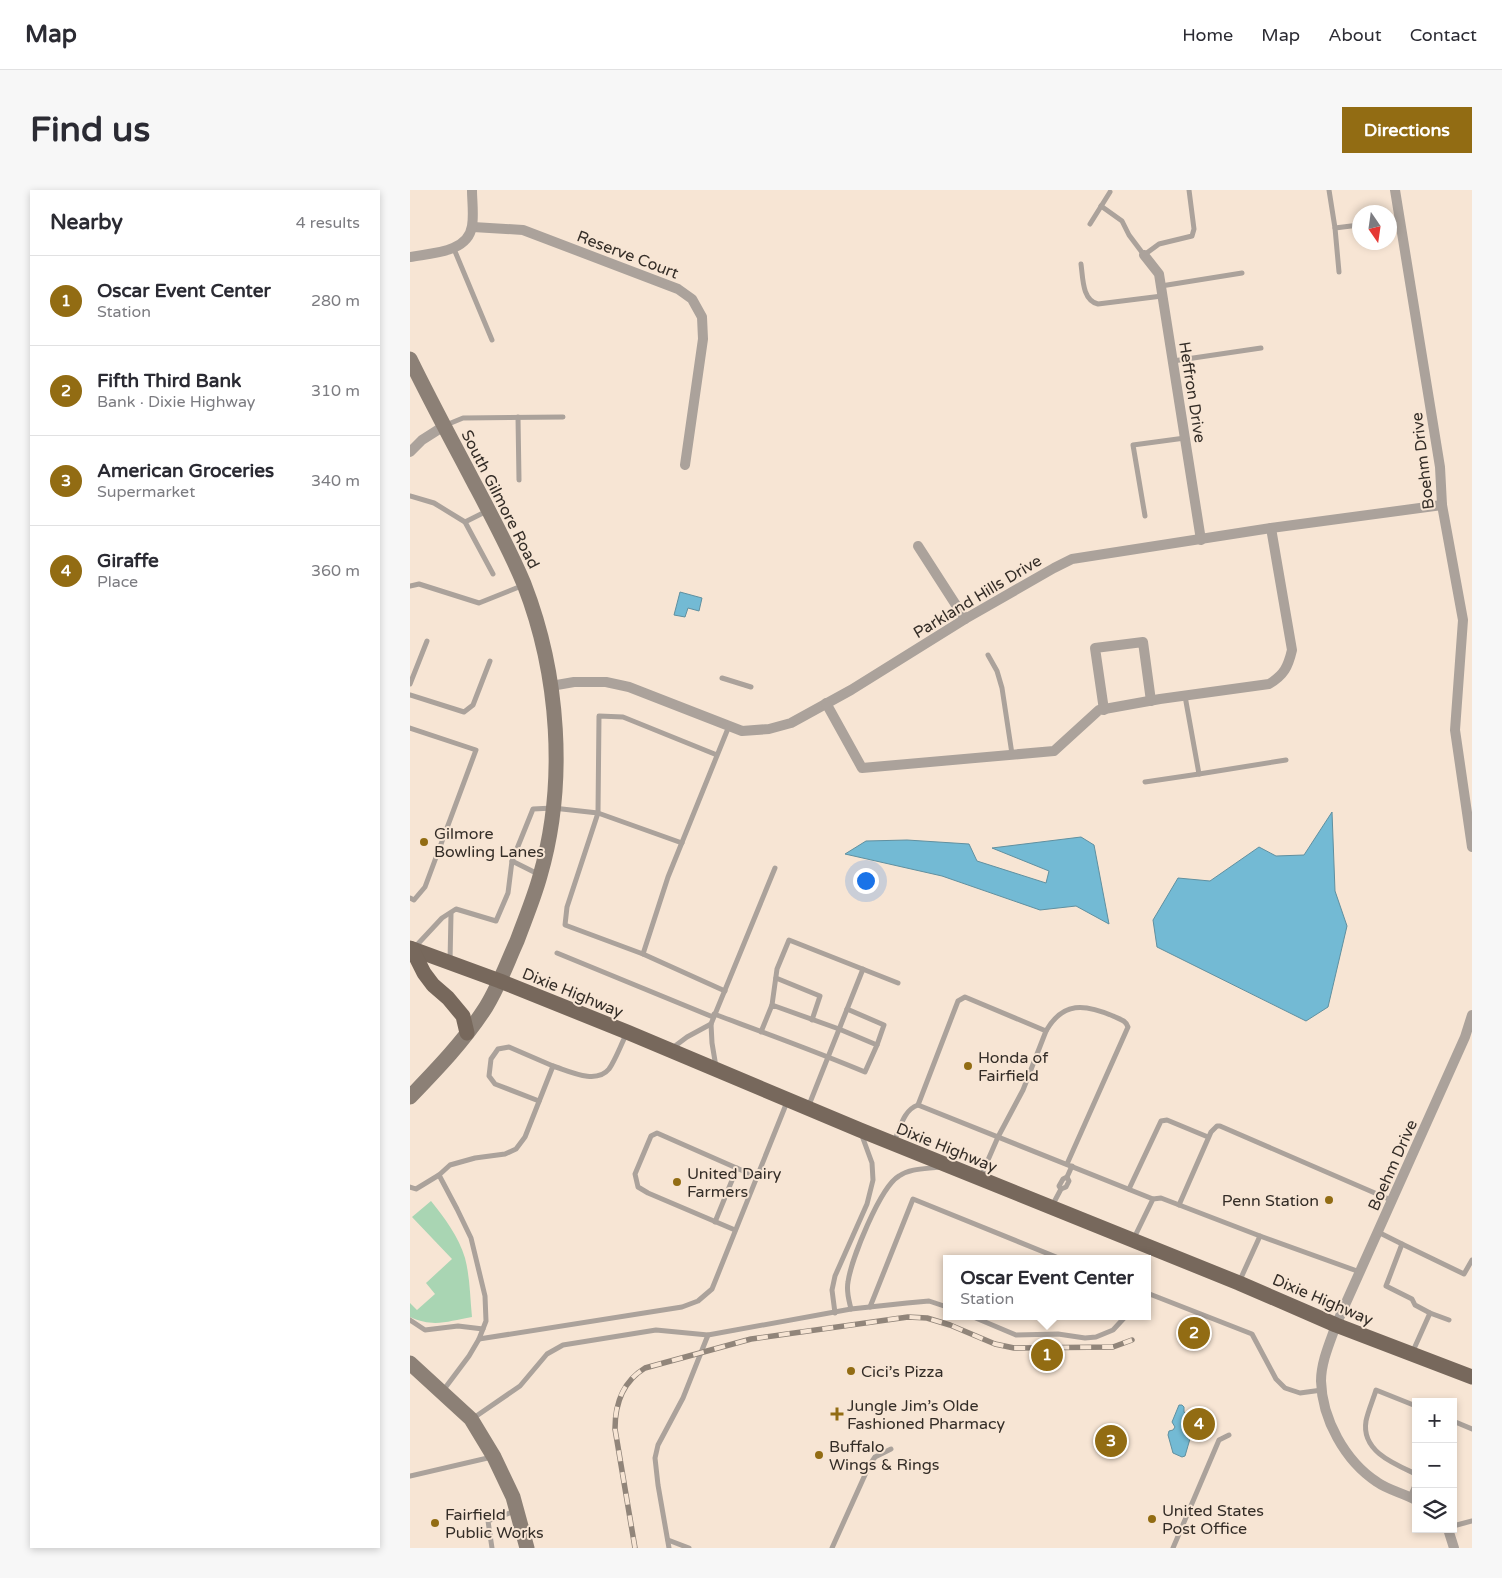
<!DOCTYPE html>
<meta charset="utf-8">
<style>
:root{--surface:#fff;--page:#f7f7f7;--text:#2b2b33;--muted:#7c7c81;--line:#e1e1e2;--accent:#926c13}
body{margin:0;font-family:"Varela Round",sans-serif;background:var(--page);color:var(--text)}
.controls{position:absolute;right:15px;bottom:15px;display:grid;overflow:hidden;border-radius:0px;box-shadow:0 2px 8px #0003}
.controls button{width:45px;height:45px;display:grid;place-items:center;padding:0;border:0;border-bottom:1px solid var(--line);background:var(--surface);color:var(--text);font:25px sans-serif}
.compass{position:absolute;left:942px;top:15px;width:45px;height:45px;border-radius:50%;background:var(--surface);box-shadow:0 2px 8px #0003;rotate:167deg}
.you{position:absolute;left:455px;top:690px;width:18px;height:18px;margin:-12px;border:4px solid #fff;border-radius:50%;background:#1a73e8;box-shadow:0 0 0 8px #1a73e833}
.badge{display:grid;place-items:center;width:32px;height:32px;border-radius:50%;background:var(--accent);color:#fff;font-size:16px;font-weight:700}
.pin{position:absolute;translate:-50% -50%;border:2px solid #fff;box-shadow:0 1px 5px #0006}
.popup{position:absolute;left:533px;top:1065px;width:208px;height:65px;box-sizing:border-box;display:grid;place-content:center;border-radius:0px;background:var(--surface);filter:drop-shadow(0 1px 4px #0005);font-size:16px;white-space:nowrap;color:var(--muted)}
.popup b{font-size:19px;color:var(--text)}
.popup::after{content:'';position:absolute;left:50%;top:100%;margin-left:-10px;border:10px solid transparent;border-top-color:var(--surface)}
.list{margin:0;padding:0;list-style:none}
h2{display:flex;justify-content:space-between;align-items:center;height:65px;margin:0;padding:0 20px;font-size:21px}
h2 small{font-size:16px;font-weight:400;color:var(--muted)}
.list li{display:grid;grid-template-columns:32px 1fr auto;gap:15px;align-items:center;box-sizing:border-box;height:90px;padding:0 20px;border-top:1px solid var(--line)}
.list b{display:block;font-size:19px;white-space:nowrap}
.list p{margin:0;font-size:16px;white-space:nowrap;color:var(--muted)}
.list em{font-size:16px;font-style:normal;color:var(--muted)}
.icon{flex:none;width:28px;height:28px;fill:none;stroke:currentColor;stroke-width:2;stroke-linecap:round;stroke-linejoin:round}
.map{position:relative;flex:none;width:1062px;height:1358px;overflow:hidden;border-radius:0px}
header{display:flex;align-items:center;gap:30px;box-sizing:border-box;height:70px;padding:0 25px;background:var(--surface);border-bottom:1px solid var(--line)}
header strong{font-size:24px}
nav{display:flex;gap:28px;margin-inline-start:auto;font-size:18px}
.intro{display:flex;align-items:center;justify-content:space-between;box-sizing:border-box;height:120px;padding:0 30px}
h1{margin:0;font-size:35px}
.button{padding:12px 22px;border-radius:0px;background:var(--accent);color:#fff;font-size:18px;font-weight:700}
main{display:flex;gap:30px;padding:0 30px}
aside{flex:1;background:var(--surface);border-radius:0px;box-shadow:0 2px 8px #0003}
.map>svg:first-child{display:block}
.green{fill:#a9d5b3}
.water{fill:#73bad4;stroke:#6090a0}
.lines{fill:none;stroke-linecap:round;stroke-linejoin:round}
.lane{stroke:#aba29b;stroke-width:5}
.street{stroke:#aba29b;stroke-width:10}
.secondary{stroke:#8c8076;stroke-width:15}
.primary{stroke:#77685c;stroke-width:15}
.rail-casing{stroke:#91857a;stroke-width:5.5}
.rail{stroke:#f7e5d4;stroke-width:4;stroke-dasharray:11;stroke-linecap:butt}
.poi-dot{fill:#926c13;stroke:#f7e5d4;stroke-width:2}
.labels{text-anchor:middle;stroke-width:4;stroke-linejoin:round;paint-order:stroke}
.street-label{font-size:16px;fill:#342d27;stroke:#f7e5d4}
.poi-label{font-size:16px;fill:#342d27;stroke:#f7e5d4;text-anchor:start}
</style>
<header>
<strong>Map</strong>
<nav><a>Home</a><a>Map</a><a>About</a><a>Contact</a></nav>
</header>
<div class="intro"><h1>Find us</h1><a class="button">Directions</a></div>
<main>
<aside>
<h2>Nearby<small>4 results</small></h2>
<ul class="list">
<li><span class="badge">1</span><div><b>Oscar Event Center</b><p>Station</p></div><em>280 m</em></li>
<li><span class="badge">2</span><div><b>Fifth Third Bank</b><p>Bank · Dixie Highway</p></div><em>310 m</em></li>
<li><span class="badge">3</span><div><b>American Groceries</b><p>Supermarket</p></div><em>340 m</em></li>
<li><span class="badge">4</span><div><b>Giraffe</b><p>Place</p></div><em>360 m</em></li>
</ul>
</aside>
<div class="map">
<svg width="1062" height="1358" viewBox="0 0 1062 1358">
<rect width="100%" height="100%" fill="#f7e5d4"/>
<path class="green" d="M21 1011C34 1027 49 1047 55 1068 60 1087 60 1107 62 1127 38 1131 24 1138 0 1127V1113L7 1120 25 1104 16 1093 42 1069 2 1027Z"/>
<g class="water">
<path d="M270 402 292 408 289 421 278 418 275 427 264 425Z"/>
<path d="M922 622 925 701 937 736 918 817 896 831 747 757 743 730 768 688 800 691 849 657 866 666 894 665Z"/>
<path d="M671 647 684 655 699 734 666 716 630 720 532 686 435 664 456 651 497 650 559 654 567 671 636 693 639 681 582 658Z"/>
<path d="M769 1215H772L774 1217V1222L782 1228V1234L785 1239 782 1242 775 1266 772 1267 763 1263 758 1245 759 1241 763 1240 765 1237 762 1232Z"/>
</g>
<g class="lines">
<g class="lane">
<path d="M919 0 925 38"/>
<path d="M691 16 712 31 719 45 734 65 749 54 782 46 784 39 779 0"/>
<path d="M979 31 989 29"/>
<path d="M680 34 700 2"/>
<path d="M44 59 82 150"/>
<path d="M671 74C673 88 672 110 688 114L752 106"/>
<path d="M929 82 925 38 949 35"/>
<path d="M751 96 832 83"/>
<path d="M763 171 851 158"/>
<path d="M108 227 109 290"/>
<path d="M36 235 53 228 153 227"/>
<path d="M0 306 24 313 55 332 83 384"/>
<path d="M735 326 723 255 775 248"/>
<path d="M55 332 77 321"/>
<path d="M0 396 9 394 69 413 114 395"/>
<path d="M578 465 587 481 592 498 602 564"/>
<path d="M312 488 341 497"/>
<path d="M0 494 17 451"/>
<path d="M0 505 54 522 63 515 80 471"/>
<path d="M775 506 789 584 876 570"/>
<path d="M0 538 66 560 15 697 4 710 0 708"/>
<path d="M307 565 213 527 189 526 188 623 157 717 155 735 233 764 258 687 319 536"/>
<path d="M735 592 789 584"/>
<path d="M102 671 128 684"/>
<path d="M5 757 32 728 46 719 86 731 98 703 102 671 123 619 143 618 188 623 272 653"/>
<path d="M147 763 303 827"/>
<path d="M233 764 315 801"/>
<path d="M40 771 41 724"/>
<path d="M366 788 410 806 402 830"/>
<path d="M362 815 367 779 379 750 488 793"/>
<path d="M437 819 474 835 467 855"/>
<path d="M304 824C355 843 405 861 455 882L467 855 429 839 362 815 351 842"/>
<path d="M636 841C653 811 675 814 703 826 709 829 716 830 718 837L657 974"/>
<path d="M261 859 277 847 301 834"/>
<path d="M306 877 302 853 301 834 365 678"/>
<path d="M129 911 85 894 79 886 81 869 88 859 99 857 143 876"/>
<path d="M399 915 453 779"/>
<path d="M508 915 548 811 555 807 636 841 613 900 588 947 571 986"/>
<path d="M484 952C490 939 493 920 508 915L743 1009"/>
<path d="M29 985 47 1019 61 1048 75 1106 76 1131 69 1149 59 1166 32 1202"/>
<path d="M0 997 6 999 29 985 40 975 65 968 95 964 106 959 115 947 143 876C159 881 186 895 199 879 206 869 211 854 217 843"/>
<path d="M651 999 649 996 653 989 657 987"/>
<path d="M719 999 751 931 757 930 798 947"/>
<path d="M769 1015 801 942 807 936H810L981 1010"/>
<path d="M642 1016 651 999 656 997 659 991 657 987 662 976"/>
<path d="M305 1032 327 978"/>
<path d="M325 1040 238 1003 228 997 225 984 241 946 247 943 347 987"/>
<path d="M968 1042 992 1054"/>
<path d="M724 1048 743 1009 751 1008 850 1046 950 1082"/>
<path d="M830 1090 850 1046"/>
<path d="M737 1103 842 1144 866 1189 875 1198 890 1203 912 1200"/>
<path d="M460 1117 503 1009 651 1069"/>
<path d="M441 1119C439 1110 436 1102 438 1092 441 1070 470 997 489 986 501 978 516 979 530 977"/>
<path d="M425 1123 422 1100 425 1086 457 1014 463 990 462 973 451 943"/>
<path d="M1020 1123 1005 1115 1002 1109 976 1096 992 1054 1054 1084 1062 1070"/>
<path d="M561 1126 606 1145 648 1144 675 1148 686 1147 703 1140 716 1126"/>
<path d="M0 1130 15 1140 48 1136 73 1139"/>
<path d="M69 1149 272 1117 288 1111 302 1099 377 912"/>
<path d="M1003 1161 1020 1123 1039 1130"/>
<path d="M1006 1216 966 1200C963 1210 958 1221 956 1231 951 1261 984 1274 1006 1284"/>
<path d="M62 1229 110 1196 137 1164 153 1155 246 1140 298 1145 441 1119 497 1113 519 1111 537 1117"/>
<path d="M1043 1231 1062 1239"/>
<path d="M0 1286 82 1267"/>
<path d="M1000 1307 1006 1293"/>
<path d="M1043 1336 1062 1331"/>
<path d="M258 1350 279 1358"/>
<path d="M82 1358 78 1331 105 1321"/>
<path d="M259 1358 248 1295 245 1268 248 1255 273 1208 298 1145"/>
<path d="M422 1358 459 1276 465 1267 481 1259"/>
<path d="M763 1358 809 1250 819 1245"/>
</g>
<g class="street">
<path d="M985 0 1030 277 1032 315 1053 430 1045 540 1062 657"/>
<path d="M63 37 113 40 268 99 282 109 292 127 293 149 275 275"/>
<path d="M734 65 749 84 791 350"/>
<path d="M0 67C21 63 58 63 62 36 64 25 62 11 62 0"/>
<path d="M0 262 12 250 34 236"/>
<path d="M508 356 555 429"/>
<path d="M141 496 164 492H196L219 497 332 541 359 539 381 533 441 500 555 429 644 378 662 369 861 338 1032 315"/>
<path d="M416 513 452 578 644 561 689 520 750 509 859 494C874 485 878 477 882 460L861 338"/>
<path d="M694 520 685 458 733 452 741 511"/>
<path d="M1006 1310C993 1303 978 1300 967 1292 935 1271 912 1229 911 1191 911 1172 920 1152 926 1135L1055 847 1062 825"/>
<path d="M1038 1339 1044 1358"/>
</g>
<g class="secondary">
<path d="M0 169C20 210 41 249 62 289 80 323 99 358 114 394 149 484 157 593 130 686 124 708 115 729 107 751 97 773 89 796 76 817 55 850 27 879 0 907"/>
<path d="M0 1173 61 1229 84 1267 103 1307 117 1358"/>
</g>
<g class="primary">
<path d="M0 758 90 791 217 842 450 940 829 1093 926 1135 1062 1187"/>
<path d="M2 759 14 783 23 795 38 808 53 826 57 843"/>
</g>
<defs>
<path id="rail" d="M225 1358 205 1239C205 1214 212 1192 235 1178L341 1149 498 1127 517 1128 540 1135 585 1154 604 1158 703 1157 722 1150"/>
</defs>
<use href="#rail" class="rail-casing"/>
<use href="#rail" class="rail"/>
</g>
<g class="poi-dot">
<circle cx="14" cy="652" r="5"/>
<circle cx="558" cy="876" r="5"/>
<circle cx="267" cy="992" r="5"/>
<circle cx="919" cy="1010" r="5"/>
<circle cx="441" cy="1181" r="5"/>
<path d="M424.5 1216.5h5v5h5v5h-5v5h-5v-5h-5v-5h5z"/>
<circle cx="409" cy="1265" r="5"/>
<circle cx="742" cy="1329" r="5"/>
<circle cx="25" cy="1333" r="5"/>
</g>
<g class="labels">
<g class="street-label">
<text transform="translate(218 64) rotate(21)" y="6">Reserve Court</text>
<text transform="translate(783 202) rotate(81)" y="6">Heffron Drive</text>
<text transform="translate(1012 271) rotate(-97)" y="6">Boehm Drive</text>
<text transform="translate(91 309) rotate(63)" y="6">South Gilmore Road</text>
<text transform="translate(567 406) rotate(-31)" y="6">Parkland Hills Drive</text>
<text transform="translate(163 802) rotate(22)" y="6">Dixie Highway</text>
<text transform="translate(537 957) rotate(22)" y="6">Dixie Highway</text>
<text transform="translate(982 975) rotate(-66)" y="6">Boehm Drive</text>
<text transform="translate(913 1109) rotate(23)" y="6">Dixie Highway</text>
</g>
<g class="poi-label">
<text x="24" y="649">Gilmore<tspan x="24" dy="18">Bowling Lanes</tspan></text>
<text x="568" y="873">Honda of<tspan x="568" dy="18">Fairfield</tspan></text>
<text x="277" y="989">United Dairy<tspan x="277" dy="18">Farmers</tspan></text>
<text x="909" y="1016" text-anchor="end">Penn Station</text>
<text x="451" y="1187">Cici’s Pizza</text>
<text x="437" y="1221">Jungle Jim’s Olde<tspan x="437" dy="18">Fashioned Pharmacy</tspan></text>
<text x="419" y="1262">Buffalo<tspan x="419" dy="18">Wings &amp; Rings</tspan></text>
<text x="752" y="1326">United States<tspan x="752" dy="18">Post Office</tspan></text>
<text x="35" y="1330">Fairfield<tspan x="35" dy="18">Public Works</tspan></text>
</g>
</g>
</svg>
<div class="controls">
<button>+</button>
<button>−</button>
<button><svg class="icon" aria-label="layers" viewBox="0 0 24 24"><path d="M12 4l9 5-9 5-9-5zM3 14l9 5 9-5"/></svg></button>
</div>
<svg class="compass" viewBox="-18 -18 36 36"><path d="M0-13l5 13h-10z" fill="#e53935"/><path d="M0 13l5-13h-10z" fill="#7c7c81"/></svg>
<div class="you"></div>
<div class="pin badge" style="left:637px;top:1165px">1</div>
<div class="popup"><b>Oscar Event Center</b>Station</div>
<div class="pin badge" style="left:784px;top:1143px">2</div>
<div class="pin badge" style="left:701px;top:1251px">3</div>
<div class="pin badge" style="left:789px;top:1234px">4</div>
</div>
</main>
